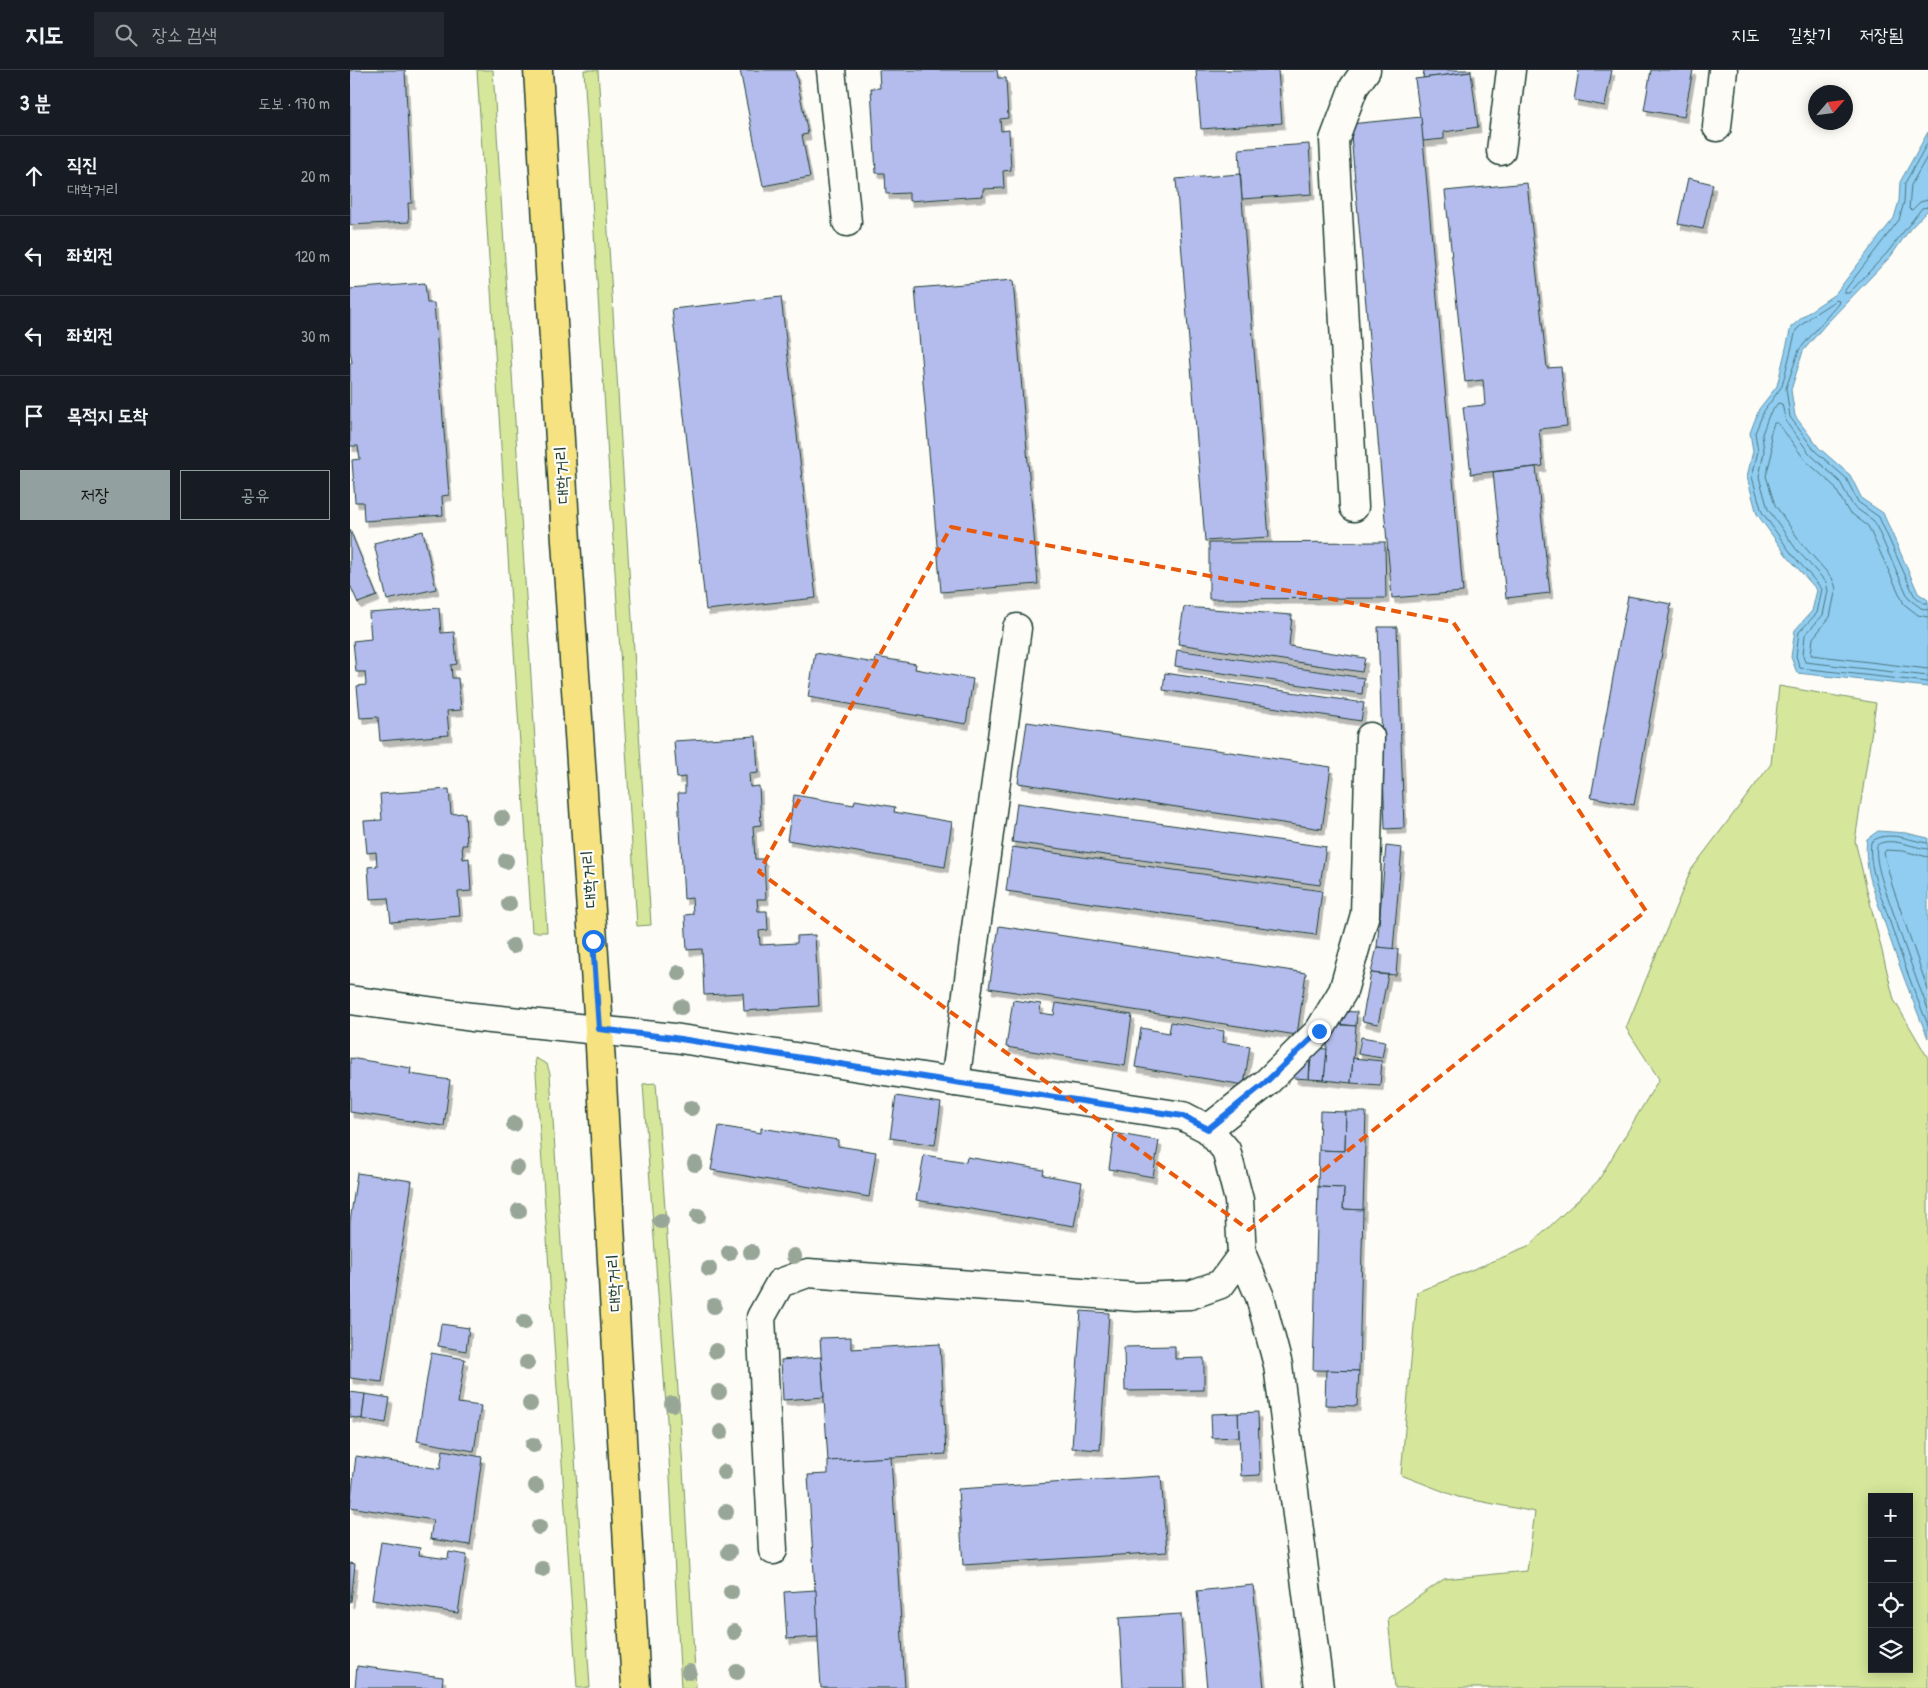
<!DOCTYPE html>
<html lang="ko">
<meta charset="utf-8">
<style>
:root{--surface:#171b24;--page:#242831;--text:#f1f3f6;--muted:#9ea1a6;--line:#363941;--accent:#92a19f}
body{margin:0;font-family:"Patrick Hand","Poor Story",sans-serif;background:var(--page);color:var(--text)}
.controls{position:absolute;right:15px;bottom:15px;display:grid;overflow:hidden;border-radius:0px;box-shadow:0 2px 12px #0003}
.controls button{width:45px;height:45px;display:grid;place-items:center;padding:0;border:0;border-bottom:1px solid var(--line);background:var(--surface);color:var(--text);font:25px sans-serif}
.compass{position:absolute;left:1458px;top:15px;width:45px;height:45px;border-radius:50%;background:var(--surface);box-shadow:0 2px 12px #0003;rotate:62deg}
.stop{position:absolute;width:15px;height:15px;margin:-11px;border:4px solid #1a73e8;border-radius:50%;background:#fff}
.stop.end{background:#1a73e8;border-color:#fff;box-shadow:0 1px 5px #0008}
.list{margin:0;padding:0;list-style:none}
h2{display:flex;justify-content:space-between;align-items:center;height:65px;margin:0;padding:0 20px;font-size:21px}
h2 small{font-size:16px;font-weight:400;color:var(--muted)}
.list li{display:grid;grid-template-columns:32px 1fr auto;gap:15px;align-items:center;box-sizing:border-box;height:80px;padding:0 20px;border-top:1px solid var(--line)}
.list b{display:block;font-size:19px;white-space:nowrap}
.list p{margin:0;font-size:16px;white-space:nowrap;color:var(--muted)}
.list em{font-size:16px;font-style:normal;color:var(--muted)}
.actions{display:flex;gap:10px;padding:15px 20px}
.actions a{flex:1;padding:11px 0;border:1px solid var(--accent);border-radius:0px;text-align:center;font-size:18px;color:var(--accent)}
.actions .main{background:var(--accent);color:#111}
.icon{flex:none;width:28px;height:28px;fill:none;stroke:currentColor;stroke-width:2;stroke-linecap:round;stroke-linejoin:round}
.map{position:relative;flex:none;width:1578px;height:1618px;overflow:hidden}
header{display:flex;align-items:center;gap:30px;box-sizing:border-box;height:70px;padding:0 25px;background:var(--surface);border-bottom:1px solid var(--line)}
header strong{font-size:24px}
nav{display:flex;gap:28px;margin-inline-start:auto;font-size:18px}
.search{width:350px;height:45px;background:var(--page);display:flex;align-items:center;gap:12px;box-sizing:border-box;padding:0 18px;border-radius:0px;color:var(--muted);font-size:19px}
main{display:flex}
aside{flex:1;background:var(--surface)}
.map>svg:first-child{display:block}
.green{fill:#d6e79b;stroke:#7a9268;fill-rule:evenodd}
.water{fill:#90cdf1;stroke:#6393a5}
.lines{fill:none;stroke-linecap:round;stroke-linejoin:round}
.shore{stroke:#4c7780;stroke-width:1}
.building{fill:#b3bced;stroke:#1f3d34;filter:url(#shadow)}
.minor-casing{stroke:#1f3d34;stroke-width:31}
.major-casing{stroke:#1f3d34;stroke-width:31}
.minor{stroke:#fdfcf7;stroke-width:28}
.major{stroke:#f6e281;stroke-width:28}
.tree{fill:#97a697}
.route{stroke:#1a73e8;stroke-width:6}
.marked{fill:none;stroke:#e8590c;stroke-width:4;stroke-dasharray:10 6;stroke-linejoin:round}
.labels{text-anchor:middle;stroke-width:4.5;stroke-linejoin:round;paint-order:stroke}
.street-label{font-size:18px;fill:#1f3d34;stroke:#fdfcf7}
</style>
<header>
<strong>지도</strong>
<div class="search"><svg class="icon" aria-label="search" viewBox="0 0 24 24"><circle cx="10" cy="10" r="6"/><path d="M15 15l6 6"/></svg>장소 검색</div>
<nav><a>지도</a><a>길찾기</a><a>저장됨</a></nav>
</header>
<main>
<aside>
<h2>3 분<small>도보 · 170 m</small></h2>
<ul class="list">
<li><svg class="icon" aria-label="ahead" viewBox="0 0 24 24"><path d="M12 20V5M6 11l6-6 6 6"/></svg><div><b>직진</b><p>대학거리</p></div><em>20 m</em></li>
<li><svg class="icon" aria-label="left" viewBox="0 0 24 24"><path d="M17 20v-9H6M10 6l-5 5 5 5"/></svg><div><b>좌회전</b></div><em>120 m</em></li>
<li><svg class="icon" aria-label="left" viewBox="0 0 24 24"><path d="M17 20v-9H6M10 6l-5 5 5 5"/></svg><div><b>좌회전</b></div><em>30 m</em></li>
<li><svg class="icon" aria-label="arrive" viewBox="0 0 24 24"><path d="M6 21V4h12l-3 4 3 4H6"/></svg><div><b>목적지 도착</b></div></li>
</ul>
<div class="actions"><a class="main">저장</a><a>공유</a></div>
</aside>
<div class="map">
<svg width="1578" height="1618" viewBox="0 0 1578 1618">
<defs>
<filter id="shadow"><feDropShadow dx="3" dy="5.5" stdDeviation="0" flood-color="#0004"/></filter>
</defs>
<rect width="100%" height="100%" fill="#fdfcf7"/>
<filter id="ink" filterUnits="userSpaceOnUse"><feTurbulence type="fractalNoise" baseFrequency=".02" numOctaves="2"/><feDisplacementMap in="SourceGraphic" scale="10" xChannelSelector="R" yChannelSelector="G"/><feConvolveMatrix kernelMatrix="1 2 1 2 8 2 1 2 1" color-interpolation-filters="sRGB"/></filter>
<g filter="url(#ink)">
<g class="green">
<path d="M127 0H143L197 862H182Z"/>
<path d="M234 0H248L301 855 287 856Z"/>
<path d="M1429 616 1526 633 1505 771 1544 930 1578 988V1618H1045L1038 1548 1094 1509 1177 1501 1185 1442 1108 1427 1051 1405 1067 1222 1178 1177 1248 1111 1309 1009 1276 958 1341 800 1421 694ZM1522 1427H1559V1599H1522Z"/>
<path d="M185 988 197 994 200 1004 240 1618H227Z"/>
<path d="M306 1013 330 1349 346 1618H331L317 1350 293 1014Z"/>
</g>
<g class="water">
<path d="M1578 62V140L1560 159 1541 186 1475 255 1453 281 1441 320 1445 346 1469 378 1500 405 1512 429 1533 443 1568 523 1578 530V617L1447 603 1441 587 1445 560 1462 541 1467 520 1437 486 1407 444 1397 407 1403 381 1400 363 1409 339 1427 316 1441 257 1460 241 1485 224 1544 148 1549 131 1550 112Z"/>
<path d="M1528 761 1556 763 1578 768V968C1562 930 1548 893 1535 854 1526 826 1513 798 1517 769Z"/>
</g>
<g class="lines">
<g class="shore">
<path d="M1578 72 1555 113 1554 132 1549 150 1495 220V223H1499L1537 183 1572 138 1578 137"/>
<path d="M1578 85 1561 115 1559 139 1562 140 1570 132 1578 130"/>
<path d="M1578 533H1573L1564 525 1529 447 1508 432 1496 408 1465 381 1440 347 1436 318 1449 280 1488 234 1489 231 1486 230 1463 245 1446 260 1432 316 1414 341 1405 363 1408 381 1402 407 1412 442 1441 483 1472 519 1467 543 1449 562 1446 586 1450 598 1578 612"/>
<path d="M1578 540 1571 538 1559 529 1524 451 1503 436 1490 412 1460 384 1436 352 1432 334 1428 333 1419 345 1412 364 1414 382 1409 407 1418 439 1446 479 1476 512 1478 521 1473 545 1455 565 1453 585 1455 592 1578 606"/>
<path d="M1578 547 1568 545 1554 534 1518 456 1498 441 1484 416 1455 390 1428 353H1424L1420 365 1422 383 1416 406 1425 435 1452 474 1482 508 1486 518 1480 547 1463 568 1461 585 1578 599"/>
<path d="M1578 773C1560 771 1538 759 1521 772 1518 796 1530 823 1538 846 1550 883 1563 920 1578 955"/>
<path d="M1578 779C1565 778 1539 766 1527 775 1524 795 1537 823 1543 842 1554 875 1565 907 1578 939"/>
<path d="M1578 787 1553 781 1536 780 1534 783 1542 815 1578 920"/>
</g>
</g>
<g class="building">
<path d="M0 0H55L62 133H58L59 152 0 155Z"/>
<path d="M390 0H445L458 64 452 65 460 107 413 116Z"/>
<path d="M529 0H647L648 8H656L658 48 650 49 651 61 659 60 661 100 653 101 654 118 633 119V126L559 131V123L536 124 535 103H526L521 18H530Z"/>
<path d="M846 0H928L932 53 851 59Z"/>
<path d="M1074 0H1121V2L1073 8Z"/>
<path d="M1229 0H1262L1255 36 1224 30Z"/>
<path d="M1301 0H1343L1334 47 1294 40Z"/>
<path d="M1121 2 1128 57 1094 62V69L1073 71 1065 9Z"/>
<path d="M1071 47 1113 522 1042 528 1000 54Z"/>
<path d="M959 74 962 124 892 129 889 79Z"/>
<path d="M890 104 919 467 855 471 826 109Z"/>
<path d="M1338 108 1363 114 1353 159 1328 154Z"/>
<path d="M1177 113 1197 298 1211 297 1217 356 1189 359 1193 396 1121 404 1113 337 1135 335 1133 310 1115 312 1095 121Z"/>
<path d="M663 210 688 514 591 522 565 218Z"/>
<path d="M75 213 77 233H84L99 425 92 426 93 445 14 451 13 432H5L2 390 10 389 8 376H0V293H2L0 280V219Z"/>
<path d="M431 227 466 528 356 540 322 239Z"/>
<path d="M1186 397 1200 523 1156 528 1143 402Z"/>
<path d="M0 460 27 526 8 533 0 515Z"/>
<path d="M73 461 86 519 37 530 24 473Z"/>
<path d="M1035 472 1036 528 859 529V473Z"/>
<path d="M1278 526 1321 534 1284 735 1241 727Z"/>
<path d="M834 537 942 545 939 576 1015 588 1012 602 828 574Z"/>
<path d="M89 538 91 563 104 562 107 594 101 595 102 608H108L111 640 97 641 99 665 30 671 28 647 10 648 7 616 16 615 15 602H6L3 571 21 569 19 543Z"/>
<path d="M1028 557H1047L1054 758 1035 759Z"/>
<path d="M827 580 1014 608 1012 624 825 596Z"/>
<path d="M465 583 525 593 526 587 566 594 565 599 623 609 616 654 458 627Z"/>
<path d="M815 603 1014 633 1011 651 813 620Z"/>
<path d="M677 652 981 697 972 759 668 713Z"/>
<path d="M406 666 408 703 399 704 400 717 409 716 411 755 403 756 405 789H414L416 829H407L408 841H417L418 860 409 861 410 875 447 873V866L465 865 469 936 394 941 393 923 354 925 352 879 337 880 335 845 343 844 342 828 334 829 328 723H335V707L327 708 324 671Z"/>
<path d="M99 719 101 744 115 743 117 775H112L113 789 119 788 121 821 108 822 110 846 41 852 38 828 20 829 18 797 27 796 26 782 17 783 14 751 32 750 30 724Z"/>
<path d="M444 725 504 735 505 730 545 737 544 742 602 752 595 797 437 770Z"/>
<path d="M667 733 976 777 970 815 662 772Z"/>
<path d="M1036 776 1052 778 1043 879 1027 877Z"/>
<path d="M662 777 972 821 966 865 656 821Z"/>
<path d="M649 856 956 903 947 965 639 918Z"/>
<path d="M1027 877 1048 879 1046 905 1021 903Z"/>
<path d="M1021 903 1038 905 1028 954 1012 951Z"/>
<path d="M663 930 691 934 690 943 704 945 706 933 782 945 775 996 656 977Z"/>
<path d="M989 941 1007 942 1006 956 988 954Z"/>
<path d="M821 952 874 961 873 972 900 976 894 1015 785 997 791 958 819 963Z"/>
<path d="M979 954 1006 956 1001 1013 974 1010Z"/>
<path d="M1011 967 1035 971 1032 988 1008 984Z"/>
<path d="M962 978 977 979 974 1010 959 1009Z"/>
<path d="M0 988 61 998 60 1004 100 1010 94 1056 0 1042Z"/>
<path d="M946 988 960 989 959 1009 944 1008Z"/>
<path d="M1003 988 1032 991 1030 1015 1001 1013Z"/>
<path d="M546 1026 591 1033 585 1075 540 1068Z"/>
<path d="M970 1041 996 1042 995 1081 969 1080Z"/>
<path d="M996 1042H1016L1013 1140 993 1139 994 1118 968 1117 969 1080 995 1081Z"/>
<path d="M369 1056 411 1063V1058L488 1070V1076L526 1082 519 1127 361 1100Z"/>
<path d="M764 1063 809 1071 803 1107 759 1099Z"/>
<path d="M574 1085 616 1092 617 1087 694 1100 693 1105 732 1112 724 1156 566 1130Z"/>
<path d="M7 1103 62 1111 32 1312 0 1308V1152Z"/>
<path d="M968 1117 994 1118 993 1139 1013 1140 1009 1301 963 1300Z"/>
<path d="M731 1241 759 1243 750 1380 722 1378Z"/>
<path d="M91 1254 119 1258 116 1281 88 1276Z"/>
<path d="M501 1267V1279L590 1274 596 1384 478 1391 470 1268Z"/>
<path d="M825 1276V1289L854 1288V1320L775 1321 774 1277Z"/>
<path d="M81 1283 115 1289 108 1333 131 1336 124 1381 67 1371Z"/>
<path d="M471 1287 474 1327 433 1330 431 1290Z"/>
<path d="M976 1300 1009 1301 1007 1336 975 1335Z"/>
<path d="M0 1322 15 1324 12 1349 0 1347Z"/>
<path d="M15 1324 40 1328 36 1353 12 1349Z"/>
<path d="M908 1342 910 1405 891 1406 888 1343Z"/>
<path d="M888 1343 889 1367 862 1368 861 1344Z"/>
<path d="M93 1380 132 1387 120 1475 80 1469 83 1450 0 1437 6 1386 90 1399Z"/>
<path d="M541 1387 555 1618H471L458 1405 478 1404V1391Z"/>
<path d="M811 1406 817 1482 613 1495 608 1419Z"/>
<path d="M31 1472 70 1478 69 1485 98 1489 99 1482 117 1485 108 1543 22 1530Z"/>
<path d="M0 1493 5 1494 1 1532H0Z"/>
<path d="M903 1515 914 1618H857L847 1521Z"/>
<path d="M466 1520 468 1567 437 1569 434 1522Z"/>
<path d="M831 1544 835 1618H773L769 1548Z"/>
<path d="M7 1596 93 1607 92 1618H5Z"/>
</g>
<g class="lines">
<defs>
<g id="minor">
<path d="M481 0 497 152"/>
<path d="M1367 57 1373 0"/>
<path d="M1151 81 1161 0"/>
<path d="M1004 437 984 70 1004 17 1016 0"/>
<path d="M0 930 122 947 324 968 605 1012 833 1046 858 1059 876 1080 889 1130 892 1185 871 1214 840 1225 786 1227 458 1203 430 1213 411 1247 423 1480"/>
<path d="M605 1012 667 558"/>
<path d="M858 1059 916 1013 969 961 993 921 1015 844 1020 667"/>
<path d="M892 1185 910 1227 928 1295 969 1618"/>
</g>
<path id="major" d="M188 0 216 471 249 959 286 1618"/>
</defs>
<use href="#minor" class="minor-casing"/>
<use href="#major" class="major-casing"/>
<use href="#minor" class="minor"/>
<use href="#major" class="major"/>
</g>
<g class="tree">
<circle cx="152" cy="748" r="8"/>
<circle cx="156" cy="791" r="8"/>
<circle cx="159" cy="834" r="8"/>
<circle cx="163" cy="876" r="8"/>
<circle cx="329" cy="903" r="8"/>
<circle cx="331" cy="937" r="8"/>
<circle cx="341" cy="1038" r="8"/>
<circle cx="164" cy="1054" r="8"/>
<circle cx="345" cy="1094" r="8"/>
<circle cx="167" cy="1098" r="8"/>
<circle cx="169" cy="1141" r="8"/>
<circle cx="348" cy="1146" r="8"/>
<circle cx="311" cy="1151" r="8"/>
<circle cx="401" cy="1182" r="8"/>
<circle cx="379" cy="1183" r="8"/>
<circle cx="444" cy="1186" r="8"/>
<circle cx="359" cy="1199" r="8"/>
<circle cx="364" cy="1236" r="8"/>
<circle cx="174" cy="1252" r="8"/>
<circle cx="366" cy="1281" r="8"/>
<circle cx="177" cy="1293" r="8"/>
<circle cx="369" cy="1322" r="8"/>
<circle cx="180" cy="1334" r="8"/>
<circle cx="322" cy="1334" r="8"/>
<circle cx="371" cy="1362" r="8"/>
<circle cx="183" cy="1375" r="8"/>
<circle cx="374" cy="1402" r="8"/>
<circle cx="186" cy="1416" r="8"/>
<circle cx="376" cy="1442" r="8"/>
<circle cx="189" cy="1457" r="8"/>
<circle cx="379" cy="1482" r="8"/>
<circle cx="192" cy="1499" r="8"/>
<circle cx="381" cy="1522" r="8"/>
<circle cx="384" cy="1562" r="8"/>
<circle cx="339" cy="1602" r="8"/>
<circle cx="387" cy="1602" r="8"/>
</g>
</g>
<g class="lines" filter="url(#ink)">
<path class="route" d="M243 871 249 959 324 968 605 1012 833 1046 858 1059 916 1012 969 961"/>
</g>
<path class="marked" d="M601 457 1103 552 1296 841 899 1160 409 802Z"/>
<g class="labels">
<g class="street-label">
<text transform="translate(212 405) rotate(-93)" y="6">대학거리</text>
<text transform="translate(239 809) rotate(-94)" y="6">대학거리</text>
<text transform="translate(264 1213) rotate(-93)" y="6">대학거리</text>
</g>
</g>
</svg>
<div class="controls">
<button>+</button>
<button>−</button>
<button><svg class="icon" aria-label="locate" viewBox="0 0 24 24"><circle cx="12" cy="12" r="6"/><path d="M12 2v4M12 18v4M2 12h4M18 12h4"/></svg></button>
<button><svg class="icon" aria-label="layers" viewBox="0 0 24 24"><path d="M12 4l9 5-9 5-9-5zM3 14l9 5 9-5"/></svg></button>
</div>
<svg class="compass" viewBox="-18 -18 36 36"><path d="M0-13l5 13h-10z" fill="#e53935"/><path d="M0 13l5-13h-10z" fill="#9ea1a6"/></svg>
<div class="stop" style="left:243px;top:871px"></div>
<div class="stop end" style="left:969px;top:961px"></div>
</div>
</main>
